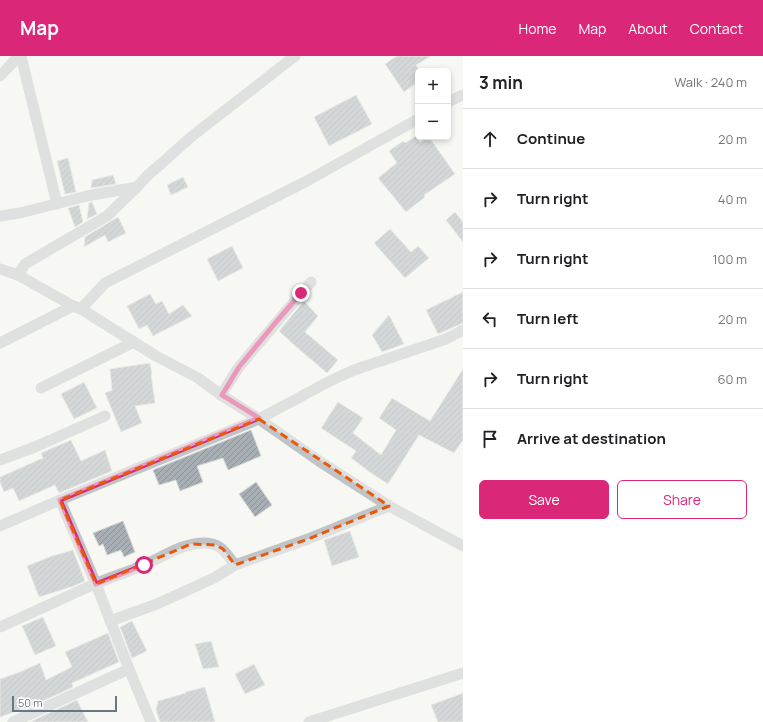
<!DOCTYPE html>
<meta charset="utf-8">
<style>
:root{--surface:#fff;--page:#f2f2f2;--text:#202124;--muted:#757577;--line:#e0e0e0;--accent:#db2777}
body{margin:0;font-family:Manrope,sans-serif;background:var(--page);color:var(--text)}
.controls{position:absolute;right:12px;top:12px;display:grid;overflow:hidden;border-radius:6px;box-shadow:0 2px 6px #0003}
.controls button{width:36px;height:36px;display:grid;place-items:center;padding:0;border:0;border-bottom:1px solid var(--line);background:var(--surface);color:var(--text);font:20px sans-serif}
.scale{position:absolute;left:12px;bottom:10px;width:105px;box-sizing:border-box;padding-left:4px;border:2px solid #677784;border-top:0;font-size:11px;line-height:14px;white-space:nowrap;color:#677784;-webkit-text-stroke:3px #fff;paint-order:stroke}
.stop{position:absolute;width:12px;height:12px;margin:-9px;border:3px solid #db2777;border-radius:50%;background:#fff}
.stop.end{background:#db2777;border-color:#fff;box-shadow:0 1px 4px #0008}
.list{margin:0;padding:0;list-style:none}
h2{display:flex;justify-content:space-between;align-items:center;height:52px;margin:0;padding:0 16px;font-size:17px}
h2 small{font-size:13px;font-weight:400;color:var(--muted)}
.list li{display:grid;grid-template-columns:26px 1fr auto;gap:12px;align-items:center;box-sizing:border-box;height:60px;padding:0 16px;border-top:1px solid var(--line)}
.list b{display:block;font-size:15px;white-space:nowrap}
.list em{font-size:13px;font-style:normal;color:var(--muted)}
.actions{display:flex;gap:8px;padding:12px 16px}
.actions a{flex:1;padding:9px 0;border:1px solid var(--accent);border-radius:6px;text-align:center;font-size:14px;color:var(--accent)}
.actions .main{background:var(--accent);color:#fff}
.icon{flex:none;width:22px;height:22px;fill:none;stroke:currentColor;stroke-width:2;stroke-linecap:round;stroke-linejoin:round}
.map{position:relative;flex:none;width:463px;height:666px;overflow:hidden}
header{display:flex;align-items:center;gap:24px;box-sizing:border-box;height:56px;padding:0 20px;background:var(--accent);color:#fff}
header strong{font-size:19px}
nav{display:flex;gap:22px;margin-inline-start:auto;font-size:14px}
main{display:flex}
aside{flex:1;background:var(--surface)}
.map>svg:first-child{display:block}
.building{fill:url(#building-hatch);stroke:#d8d8d6}
.lines{fill:none;stroke-linecap:round;stroke-linejoin:round}
.street{stroke:#c0c4c7;stroke-width:11}
.route{stroke:#db2777;stroke-width:5}
.marked{fill:none;stroke:#e8590c;stroke-width:3;stroke-dasharray:8 5;stroke-linejoin:round}
</style>
<header>
<strong>Map</strong>
<nav><a>Home</a><a>Map</a><a>About</a><a>Contact</a></nav>
</header>
<main>
<div class="map">
<svg width="463" height="666" viewBox="0 0 463 666">
<defs>
<pattern id="building-hatch" width="6" height="6" patternUnits="userSpaceOnUse"><rect width="6" height="6" fill="#a7afb5"/><path d="M-1 1l2-2M0 6l6-6M5 7l2-2" fill="none" stroke="#8c9399"/></pattern>
</defs>
<rect width="100%" height="100%" fill="#f7f7f4"/>
<g class="building">
<path d="M397 0H431L416 9 418 12V26L404 36 385 8Z"/>
<path d="M356 39 372 68 329 90 314 61Z"/>
<path d="M416 80 420 86 429 81 455 118 424 139 425 141 406 156 378 122 397 107 389 95 403 85 405 87Z"/>
<path d="M68 102 76 136 65 138 57 105Z"/>
<path d="M113 119 116 128 91 132 92 124Z"/>
<path d="M183 121 188 131 171 139 167 129Z"/>
<path d="M92 146 97 158 87 163 89 147Z"/>
<path d="M79 149 83 166 75 171 68 152Z"/>
<path d="M455 156 463 166V186L446 164Z"/>
<path d="M118 161 126 177 108 186 105 179 84 191 85 181Z"/>
<path d="M390 173 411 196 418 190 429 202 405 222 374 187Z"/>
<path d="M232 190 243 212 218 225 207 203Z"/>
<path d="M463 236V267L438 278 426 254Z"/>
<path d="M150 238 156 248 162 245 169 258 183 249 192 260 153 280 147 269 139 273 127 250Z"/>
<path d="M304 245 318 260 305 276 338 304 327 317 294 289 279 275Z"/>
<path d="M389 259 404 288 382 296 372 279Z"/>
<path d="M150 307 152 318H151L155 347 135 350 142 367 121 376 105 337 112 334 110 313Z"/>
<path d="M463 313V384L454 397 419 379 388 428 371 417 351 402 356 395 321 372 338 346 363 362 353 377 381 399 396 374 379 362 392 342 430 365Z"/>
<path d="M84 326 97 352 74 363 61 338Z"/>
<path d="M251 374 261 400 228 414 223 402 197 410 203 426 180 435 176 424 159 429 153 414Z"/>
<path d="M71 384 81 405 105 394 112 415 59 437 55 429 19 445 13 432 4 436 0 426V421L43 402 41 397Z"/>
<path d="M256 426 272 449 255 461 239 438Z"/>
<path d="M123 465 135 496 124 501 121 494 107 499 103 488 99 490 93 477Z"/>
<path d="M350 475 359 501 332 510 324 484Z"/>
<path d="M73 494 85 525 74 530 39 541 27 510 52 500Z"/>
<path d="M43 561 56 590 35 599 22 570Z"/>
<path d="M132 565 147 595 132 602 120 571Z"/>
<path d="M108 577 119 606 72 627 73 631 71 632 25 653V652L0 661V623L20 616 40 607 46 624 72 611 65 596Z"/>
<path d="M211 585 219 611 203 613 195 588Z"/>
<path d="M254 608 265 629 245 638 235 618Z"/>
<path d="M205 631 215 666H160L156 654 158 645 186 637 185 636Z"/>
<path d="M463 637V666H438L431 649Z"/>
<path d="M77 644 88 666H30Z"/>
</g>
<g class="lines">
<g class="street">
<path d="M21 0 57 148"/>
<path d="M0 20 19 0"/>
<path d="M448 46 463 39"/>
<path d="M0 160 20 157 87 140 137 131 148 119 162 107 191 81 295 0"/>
<path d="M0 213 18 219 73 250 81 253 156 300 198 322 221 339 259 363 319 405 389 450 463 490"/>
<path d="M18 219 25 208 107 160 137 131"/>
<path d="M81 253 105 227 305 126 418 63"/>
<path d="M0 287 73 250"/>
<path d="M41 332 134 286"/>
<path d="M221 339 239 311 276 267 311 226"/>
<path d="M0 404 35 391 105 360"/>
<path d="M60 444 96 528 129 613 151 666"/>
<path d="M0 470 60 444 259 363 330 325 354 314 446 283 463 274"/>
<path d="M110 565 157 548 214 522 235 509 308 483 389 450"/>
<path d="M0 571C32 557 63 542 95 528 111 521 128 516 144 509 163 501 182 487 204 487 221 487 225 496 235 509"/>
<path d="M13 666 129 613"/>
<path d="M309 666 463 617"/>
</g>
</g>
<g class="lines">
<path class="route" d="M144 509 96 528 60 444 259 362 222 339 239 311 276 266 301 237"/>
</g>
<path d="M0 0H463V666H0ZM259 363 389 450 308 483 235 509 223 493 216 489 191 488 96 528 60 444Z" fill="#f7f7f4" fill-opacity=".55" fill-rule="evenodd"/>
<path class="marked" d="M259 363 389 450 308 483 235 509 223 493 216 489 191 488 96 528 60 444Z"/>
</svg>
<div class="controls">
<button>+</button>
<button>−</button>
</div>
<div class="scale">50 m</div>
<div class="stop" style="left:144px;top:509px"></div>
<div class="stop end" style="left:301px;top:237px"></div>
</div>
<aside>
<h2>3 min<small>Walk · 240 m</small></h2>
<ul class="list">
<li><svg class="icon" aria-label="ahead" viewBox="0 0 24 24"><path d="M12 20V5M6 11l6-6 6 6"/></svg><div><b>Continue</b></div><em>20 m</em></li>
<li><svg class="icon" aria-label="right" viewBox="0 0 24 24"><path d="M7 20v-9h11M14 6l5 5-5 5"/></svg><div><b>Turn right</b></div><em>40 m</em></li>
<li><svg class="icon" aria-label="right" viewBox="0 0 24 24"><path d="M7 20v-9h11M14 6l5 5-5 5"/></svg><div><b>Turn right</b></div><em>100 m</em></li>
<li><svg class="icon" aria-label="left" viewBox="0 0 24 24"><path d="M17 20v-9H6M10 6l-5 5 5 5"/></svg><div><b>Turn left</b></div><em>20 m</em></li>
<li><svg class="icon" aria-label="right" viewBox="0 0 24 24"><path d="M7 20v-9h11M14 6l5 5-5 5"/></svg><div><b>Turn right</b></div><em>60 m</em></li>
<li><svg class="icon" aria-label="arrive" viewBox="0 0 24 24"><path d="M6 21V4h12l-3 4 3 4H6"/></svg><div><b>Arrive at destination</b></div></li>
</ul>
<div class="actions"><a class="main">Save</a><a>Share</a></div>
</aside>
</main>
